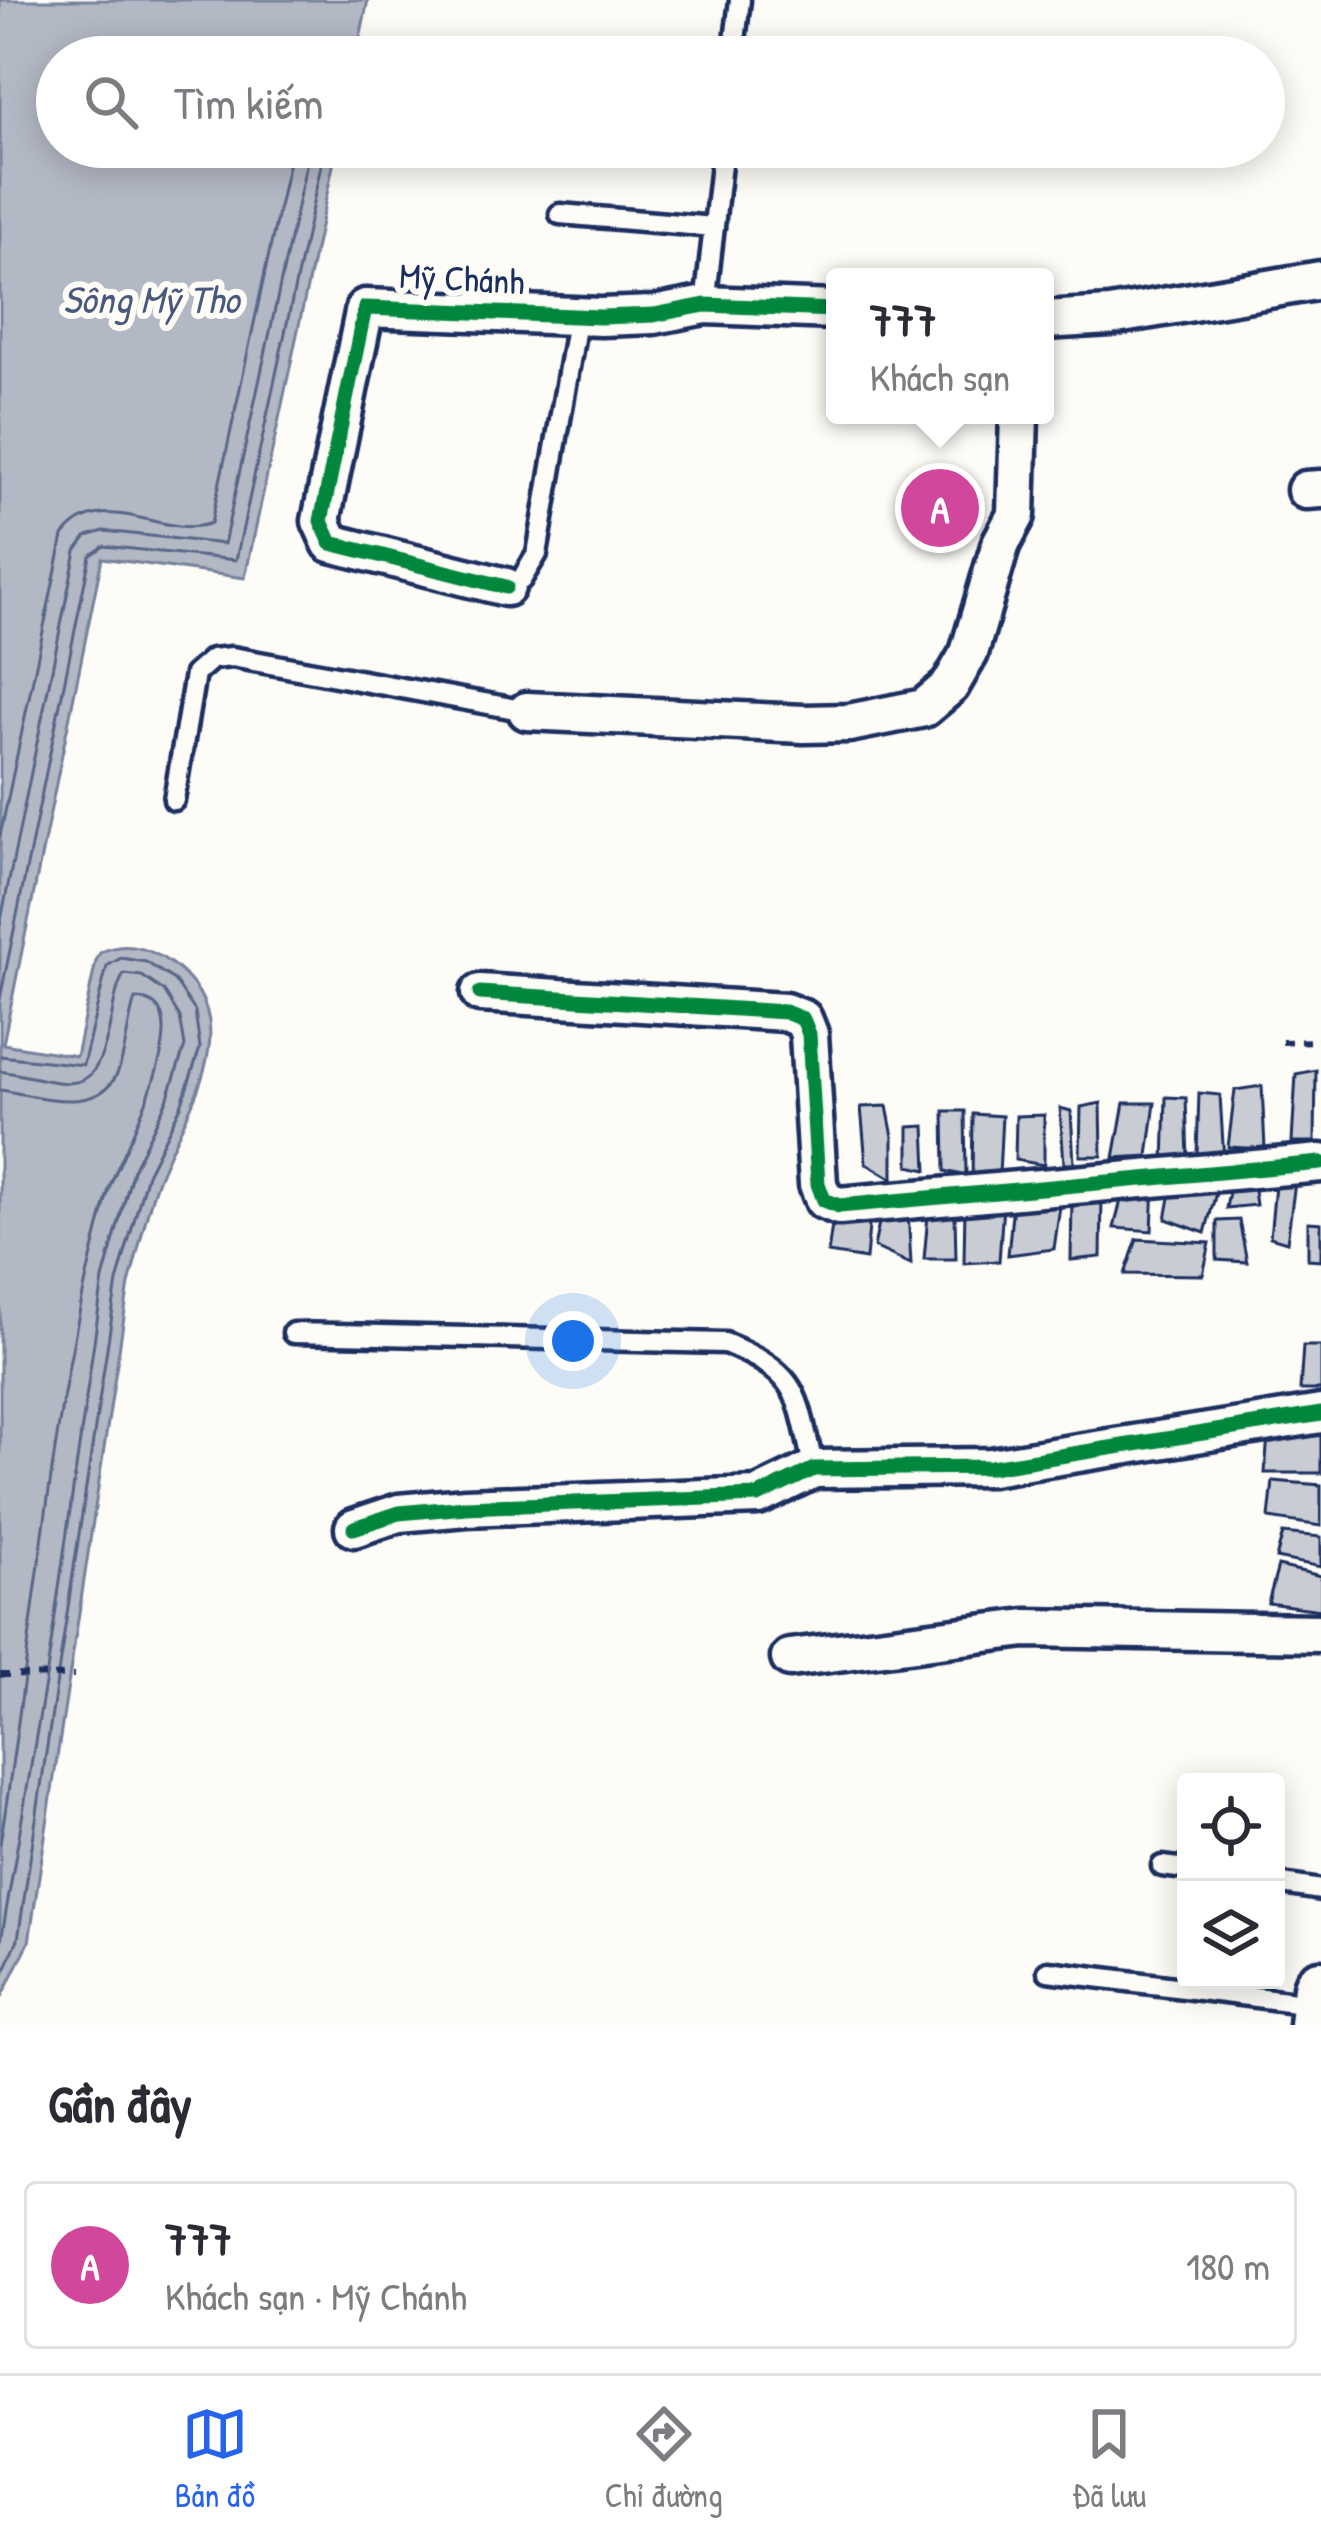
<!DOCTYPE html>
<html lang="vi">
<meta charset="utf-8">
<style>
:root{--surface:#fff;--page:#f2f2f3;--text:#2b2b33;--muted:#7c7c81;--line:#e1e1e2;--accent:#2563eb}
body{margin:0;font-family:"Patrick Hand",sans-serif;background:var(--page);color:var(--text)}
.controls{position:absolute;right:36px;bottom:36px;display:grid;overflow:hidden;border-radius:12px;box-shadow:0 6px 30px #0003}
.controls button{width:108px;height:108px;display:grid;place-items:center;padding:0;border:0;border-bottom:3px solid var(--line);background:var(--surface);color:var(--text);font:60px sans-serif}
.you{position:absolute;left:573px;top:1341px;width:42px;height:42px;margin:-30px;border:9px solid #fff;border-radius:50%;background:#1a73e8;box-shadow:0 0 0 18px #1a73e833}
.badge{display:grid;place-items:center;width:78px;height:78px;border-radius:50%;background:var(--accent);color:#fff;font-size:39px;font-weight:700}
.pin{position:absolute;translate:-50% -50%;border:6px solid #fff;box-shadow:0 3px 12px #0006}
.popup{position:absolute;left:826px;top:268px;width:228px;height:156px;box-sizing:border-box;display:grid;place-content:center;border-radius:12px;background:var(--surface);filter:drop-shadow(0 3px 9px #0005);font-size:39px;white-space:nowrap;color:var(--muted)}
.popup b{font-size:45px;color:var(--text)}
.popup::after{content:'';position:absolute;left:50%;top:100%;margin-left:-24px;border:24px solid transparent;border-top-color:var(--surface)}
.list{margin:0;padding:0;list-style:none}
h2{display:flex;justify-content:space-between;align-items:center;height:156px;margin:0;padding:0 48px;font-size:51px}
h2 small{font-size:39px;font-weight:400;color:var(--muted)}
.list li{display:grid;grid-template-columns:78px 1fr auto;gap:36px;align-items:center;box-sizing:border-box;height:168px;margin:0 24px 24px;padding:0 24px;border:3px solid var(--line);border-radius:12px}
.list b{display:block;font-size:45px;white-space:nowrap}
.list p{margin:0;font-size:39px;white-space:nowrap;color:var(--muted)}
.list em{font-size:39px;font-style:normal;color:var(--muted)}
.icon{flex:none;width:66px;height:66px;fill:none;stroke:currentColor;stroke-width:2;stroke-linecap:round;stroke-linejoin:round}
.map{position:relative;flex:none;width:1321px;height:2025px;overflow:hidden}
.search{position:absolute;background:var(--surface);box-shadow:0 6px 30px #0003;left:36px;right:36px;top:36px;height:132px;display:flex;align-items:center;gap:30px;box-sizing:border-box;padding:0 42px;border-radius:66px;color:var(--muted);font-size:45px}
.sheet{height:348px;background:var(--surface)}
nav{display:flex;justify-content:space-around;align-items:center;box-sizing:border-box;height:168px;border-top:3px solid var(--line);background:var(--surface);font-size:33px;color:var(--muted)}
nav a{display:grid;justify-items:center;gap:6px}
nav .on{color:var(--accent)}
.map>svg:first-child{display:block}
.water{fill:#b3b8c5;stroke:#76819c;stroke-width:3}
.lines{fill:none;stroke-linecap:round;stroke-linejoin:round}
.shore{stroke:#586687;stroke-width:3}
.building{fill:#c9ccd3;stroke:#1b2f5e;stroke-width:3}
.lane-casing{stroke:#1b2f5e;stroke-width:27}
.street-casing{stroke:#1b2f5e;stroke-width:45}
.secondary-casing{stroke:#1b2f5e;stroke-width:63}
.path{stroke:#1b2f5e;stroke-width:6;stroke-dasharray:9 9;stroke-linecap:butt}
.lane{stroke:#fdfcf7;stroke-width:18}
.street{stroke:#fdfcf7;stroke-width:36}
.secondary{stroke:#fdfcf7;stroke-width:54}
.cycleway-casing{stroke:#fdfcf7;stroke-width:22}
.cycleway{stroke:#00873e;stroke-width:15}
.labels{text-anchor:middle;stroke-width:12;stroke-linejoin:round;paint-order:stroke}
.street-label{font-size:36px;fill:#1b2f5e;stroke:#fdfcf7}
.water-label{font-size:39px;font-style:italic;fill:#49587d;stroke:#fdfcf7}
</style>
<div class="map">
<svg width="1321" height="2025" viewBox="0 0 1321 2025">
<rect width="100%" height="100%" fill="#fdfcf7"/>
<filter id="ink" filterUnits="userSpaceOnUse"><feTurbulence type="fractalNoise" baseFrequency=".00833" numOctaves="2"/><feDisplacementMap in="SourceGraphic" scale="24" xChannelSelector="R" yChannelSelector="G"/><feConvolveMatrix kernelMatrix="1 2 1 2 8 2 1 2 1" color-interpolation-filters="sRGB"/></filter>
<g filter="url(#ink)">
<path class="water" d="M0 0H368L356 57H57V147H337L245 578 102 558 3 1044 76 1056 96 961 100 953C123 940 149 948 169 962 253 1019 186 1109 159 1177 146 1211 139 1249 129 1284L29 1942 0 2001Z"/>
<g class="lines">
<g class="shore">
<path d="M0 836 63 536C102 484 164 541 211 523L292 147"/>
<path d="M0 925 76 551 87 536 104 531 224 544 310 147"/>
<path d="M0 999 90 556 104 546 236 560 325 147"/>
<path d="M0 1056 83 1065 107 966 121 958 146 962 174 980 195 1011 200 1048 181 1106 147 1174 117 1282 18 1939 0 1981"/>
<path d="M0 1071C73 1083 94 1105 111 1020 114 1005 116 987 124 974L142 976 164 991 180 1017 185 1046 167 1100 133 1170 103 1279 47 1672 0 1947"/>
<path d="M0 1090C39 1096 104 1119 120 1066 127 1044 128 1021 135 999 210 997 117 1160 109 1189 49 1401 36 1627 0 1844"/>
</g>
</g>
<g class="building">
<path d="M1316 1070 1315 1142H1292L1296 1074Z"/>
<path d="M1262 1086 1265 1149 1228 1147 1235 1090Z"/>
<path d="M1199 1093 1220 1095 1224 1161 1197 1154Z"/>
<path d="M1166 1097 1186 1098 1188 1160 1164 1165Z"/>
<path d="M1101 1103 1102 1156H1080L1081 1107Z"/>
<path d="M1124 1103H1155L1148 1156 1114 1158Z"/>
<path d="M887 1106 893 1137V1179L866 1163 861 1107Z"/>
<path d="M1060 1108 1071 1111 1074 1164H1064Z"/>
<path d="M944 1111H965L966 1176 945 1171Z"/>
<path d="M973 1114 1002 1116 999 1175 972 1180Z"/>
<path d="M1044 1115V1165L1015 1160 1016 1116Z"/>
<path d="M925 1126 927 1170 909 1166V1127Z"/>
<path d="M1276 1175H1296L1287 1242 1270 1237Z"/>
<path d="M1232 1176H1252L1256 1205 1226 1208Z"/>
<path d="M1173 1182H1219L1205 1233 1166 1219Z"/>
<path d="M1154 1183 1152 1231 1114 1228 1124 1188Z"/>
<path d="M1062 1192 1054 1249 1008 1255 1014 1193Z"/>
<path d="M1072 1197H1102L1101 1257 1071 1260Z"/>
<path d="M965 1206H1003L999 1261 964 1263Z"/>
<path d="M882 1208 908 1210 911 1264 874 1247Z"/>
<path d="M834 1211 870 1215 866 1259 828 1253Z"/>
<path d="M928 1215H955L956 1259H924Z"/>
<path d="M1239 1220 1247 1262 1217 1260V1221Z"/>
<path d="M1308 1222 1321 1223V1260L1308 1259Z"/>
<path d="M1137 1239 1210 1243 1203 1275 1125 1274Z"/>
<path d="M1303 1346H1321V1390H1300Z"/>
<path d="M1321 1431V1473H1265L1268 1435Z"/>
<path d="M1273 1481 1321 1485V1526L1269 1518Z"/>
<path d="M1283 1533 1321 1537V1567L1276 1558Z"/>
<path d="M1278 1566 1321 1576V1610L1268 1603Z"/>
</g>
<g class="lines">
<defs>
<g id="lane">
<path d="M733 57 740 0"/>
<path d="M560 214 714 227"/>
<path d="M705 305 723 147"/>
<path d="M506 587 521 580 537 554 578 315"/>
<path d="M174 800 195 674 212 659 232 657 527 711"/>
<path d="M293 1333 725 1343C802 1375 796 1393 814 1469"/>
<path d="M1162 1866 1186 1869"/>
<path d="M1276 1883 1321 1890"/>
<path d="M1048 1971 1311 2004"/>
</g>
<g id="street">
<path d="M1045 320 1110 316 1321 280"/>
<path d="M1306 490 1321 489"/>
<path d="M506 587 331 543 321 521 365 308 601 317 654 315 705 305 835 310"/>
<path d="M527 711 804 724 849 723 924 708 950 686 969 653 1001 543 1016 515 1019 415"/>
<path d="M480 993 785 1012 803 1019 809 1034 818 1184 824 1200 839 1206 1321 1163"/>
<path d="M354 1528 399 1513 466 1507 758 1496 814 1469 991 1467 1321 1414"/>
<path d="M790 1658 1026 1628 1321 1633"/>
</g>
<path id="secondary" d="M1317 2025 1321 1988"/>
</defs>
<use href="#lane" class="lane-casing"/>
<use href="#street" class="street-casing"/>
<use href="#secondary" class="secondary-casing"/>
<g class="path">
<path d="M1282 1042 1321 1041"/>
<path d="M0 1675 74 1676"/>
</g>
<use href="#lane" class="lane"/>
<use href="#street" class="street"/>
<use href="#secondary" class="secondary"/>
<defs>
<g id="cycleway">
<path d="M506 587 331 543 321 521 365 308 601 317 654 315 705 305 835 310"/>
<path d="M480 993 785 1012 803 1019 809 1034 818 1184 824 1200 839 1206 1321 1163"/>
<path d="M354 1528 399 1513 466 1507 758 1496 814 1469 991 1467 1321 1414"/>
</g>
</defs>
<use href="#cycleway" class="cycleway-casing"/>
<use href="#cycleway" class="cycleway"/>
</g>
</g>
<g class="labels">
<g class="street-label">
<text transform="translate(462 278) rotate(3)" y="13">Mỹ Chánh</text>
</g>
<g class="water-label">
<text x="151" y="313">Sông Mỹ Tho</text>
</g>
</g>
</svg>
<div class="controls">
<button><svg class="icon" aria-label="locate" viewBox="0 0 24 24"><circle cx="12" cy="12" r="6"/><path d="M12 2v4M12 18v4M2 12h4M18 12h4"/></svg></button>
<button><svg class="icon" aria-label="layers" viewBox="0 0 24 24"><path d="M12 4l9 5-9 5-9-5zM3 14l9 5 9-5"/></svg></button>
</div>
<div class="you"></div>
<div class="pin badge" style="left:940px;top:508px;background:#d1479c">A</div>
<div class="popup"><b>777</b>Khách sạn</div>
<div class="search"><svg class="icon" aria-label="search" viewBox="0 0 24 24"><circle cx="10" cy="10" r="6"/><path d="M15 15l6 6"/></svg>Tìm kiếm</div>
</div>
<section class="sheet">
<h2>Gần đây<small></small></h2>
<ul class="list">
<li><span class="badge" style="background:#d1479c">A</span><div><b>777</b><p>Khách sạn · Mỹ Chánh</p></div><em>180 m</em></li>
</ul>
</section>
<nav>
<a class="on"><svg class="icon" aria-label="map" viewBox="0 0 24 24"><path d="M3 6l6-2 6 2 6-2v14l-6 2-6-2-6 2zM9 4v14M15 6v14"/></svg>Bản đồ</a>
<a><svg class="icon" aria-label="directions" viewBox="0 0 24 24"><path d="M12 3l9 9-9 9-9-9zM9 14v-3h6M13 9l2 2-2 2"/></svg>Chỉ đường</a>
<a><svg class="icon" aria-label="saved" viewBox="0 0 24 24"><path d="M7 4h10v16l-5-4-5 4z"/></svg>Đã lưu</a>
</nav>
